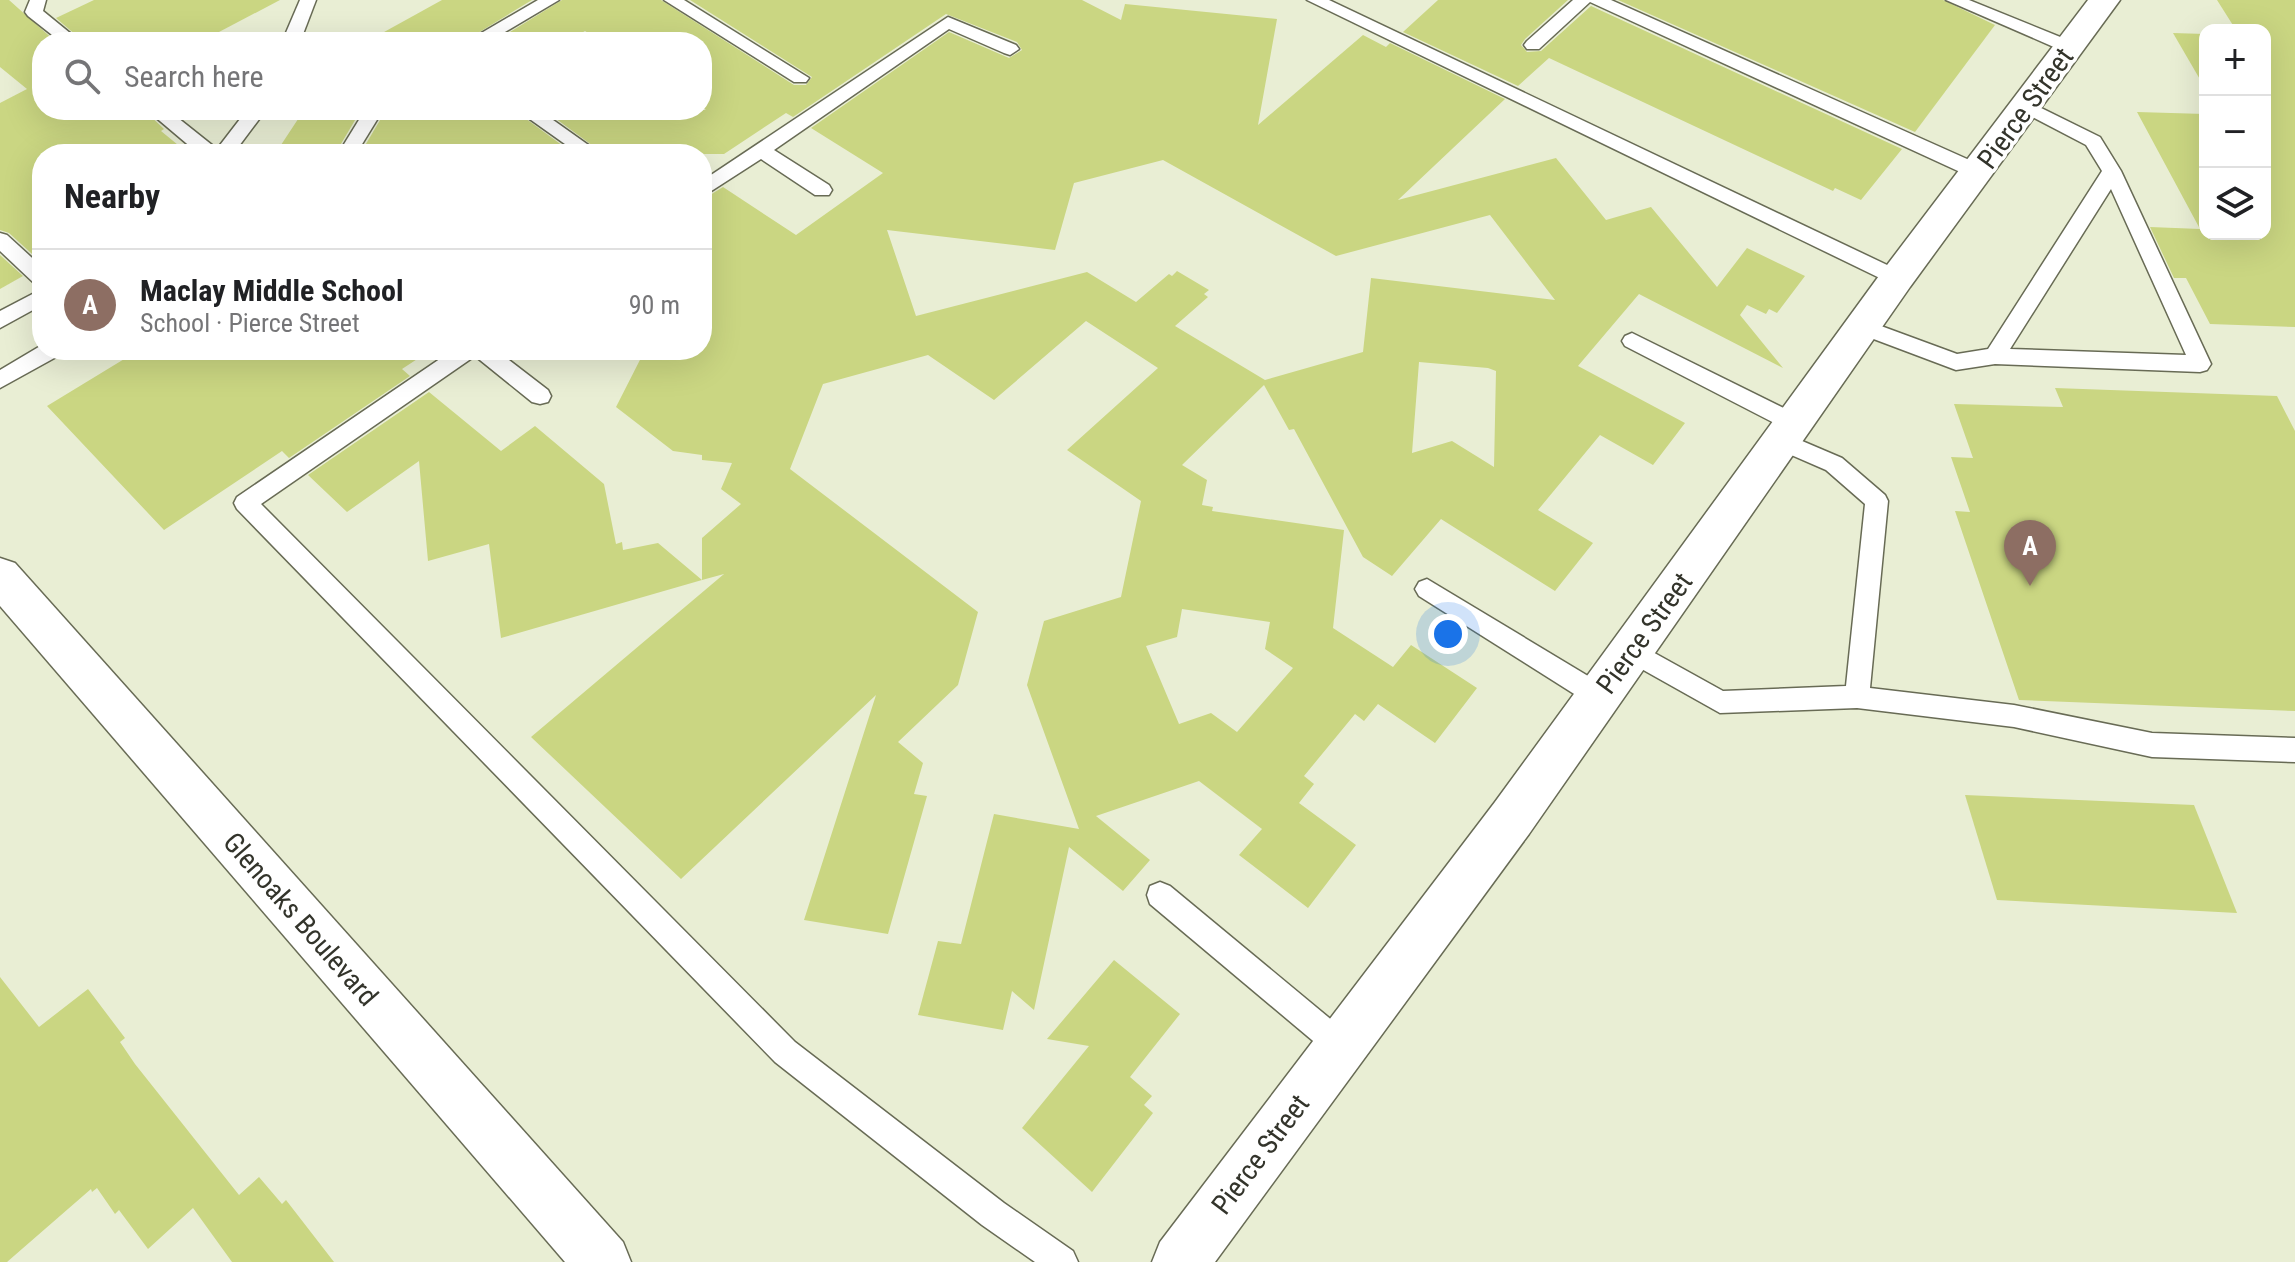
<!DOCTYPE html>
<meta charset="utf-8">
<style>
:root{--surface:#fff;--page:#f2f2f2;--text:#202124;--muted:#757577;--line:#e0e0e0;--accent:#1a73e8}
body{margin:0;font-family:"Roboto Condensed",sans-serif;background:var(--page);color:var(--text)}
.controls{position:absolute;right:24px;top:24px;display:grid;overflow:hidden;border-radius:16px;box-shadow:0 8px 32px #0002}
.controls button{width:72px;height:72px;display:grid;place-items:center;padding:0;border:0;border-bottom:2px solid var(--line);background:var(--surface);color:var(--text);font:40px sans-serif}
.you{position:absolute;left:1448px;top:634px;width:28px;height:28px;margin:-20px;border:6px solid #fff;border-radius:50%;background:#1a73e8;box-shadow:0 0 0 12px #1a73e833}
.badge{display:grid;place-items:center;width:52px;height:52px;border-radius:50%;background:var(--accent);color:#fff;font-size:26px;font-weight:700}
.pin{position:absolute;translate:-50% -66px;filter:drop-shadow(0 2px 4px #0008)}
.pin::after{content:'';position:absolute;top:42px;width:28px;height:24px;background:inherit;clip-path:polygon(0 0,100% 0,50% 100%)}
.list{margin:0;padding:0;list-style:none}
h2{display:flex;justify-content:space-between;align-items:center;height:104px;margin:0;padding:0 32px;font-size:34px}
h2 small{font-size:26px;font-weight:400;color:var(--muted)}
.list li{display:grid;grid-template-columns:52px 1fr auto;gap:24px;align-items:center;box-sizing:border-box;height:112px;padding:0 32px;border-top:2px solid var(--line)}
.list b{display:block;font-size:30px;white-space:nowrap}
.list p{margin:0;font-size:26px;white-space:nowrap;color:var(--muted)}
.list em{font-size:26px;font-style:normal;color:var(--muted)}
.icon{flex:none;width:44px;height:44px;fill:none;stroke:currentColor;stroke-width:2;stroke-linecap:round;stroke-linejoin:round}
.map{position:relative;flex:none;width:2295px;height:1262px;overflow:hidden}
.search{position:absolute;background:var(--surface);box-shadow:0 8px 32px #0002;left:32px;top:32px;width:680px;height:88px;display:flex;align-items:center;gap:20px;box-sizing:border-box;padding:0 28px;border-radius:32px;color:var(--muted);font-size:30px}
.panel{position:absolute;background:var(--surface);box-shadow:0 8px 32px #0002;left:32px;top:144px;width:680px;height:216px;border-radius:32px}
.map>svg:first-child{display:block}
.building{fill:#cad682;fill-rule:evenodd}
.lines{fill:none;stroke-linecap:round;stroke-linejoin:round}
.service-casing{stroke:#686b55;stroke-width:3}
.tertiary-casing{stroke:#686b55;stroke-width:3}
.secondary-casing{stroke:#686b55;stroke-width:3}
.service{fill:#fff;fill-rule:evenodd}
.tertiary{fill:#fff;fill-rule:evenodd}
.secondary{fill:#fff;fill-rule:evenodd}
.labels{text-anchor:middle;stroke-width:7;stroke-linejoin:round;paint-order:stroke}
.street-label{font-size:28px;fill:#33342b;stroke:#fff}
</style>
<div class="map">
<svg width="2295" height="1262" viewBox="0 0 2295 1262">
<rect width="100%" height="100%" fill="#e9eed4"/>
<g class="building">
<path d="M0 0H9L56 42H42V110H144L164 129 161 131 189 154H42V263L9 233 0 230V103L27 89 0 67Z"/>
<path d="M94 0H280L200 42H84L56 18Z"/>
<path d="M442 0H532L463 42H366Z"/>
<path d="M562 0H661L794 85H806L812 77 690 0H1082L1121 20 1125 4 1277 19 1258 125 1363 35 1386 47 1390 43 1505 99 1398 200 1556 158 1606 220 1651 207 1717 287 1747 248 1805 276 1777 313 1769 309 1766 314 1747 305 1740 315 1783 368 1639 294 1578 366 1685 423 1653 465 1600 435 1538 510 1593 543 1555 591 1441 519 1392 576 1363 557 1294 429 1289 430 1264 385 1182 465 1207 480 1202 505 1213 507 1212 511 1344 530 1333 628 1393 667 1411 645 1477 688 1435 743 1378 704 1364 721 1355 714 1304 776 1314 784 1299 803 1356 845 1308 908 1239 855 1262 829 1199 781 1096 816 1150 860 1123 891 1069 847 1034 1010 1012 991 1003 1030 918 1015 938 941 961 944 994 814 1079 829 1027 685 1044 621 1121 597 1141 501 1067 450 1158 368 1086 321 994 400 928 355 823 384 790 469 978 612 958 685 898 742 923 763 914 794 927 796 888 934 804 920 876 695 681 879 531 737 724 574 702 580V538L741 504 721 489 732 463 702 460V455L673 451 616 407 645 350H702V200L723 187 796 235 883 173 811 128 949 32 1009 58 1022 50 1017 42 946 14 793 117 786 113 724 154H604L544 110H706L702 107V42H602L585 31 566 42H494ZM1163 160 1336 256 1490 215 1555 300 1371 278 1363 352 1265 380 1175 326 1208 297 1204 294 1209 290 1177 271 1172 276 1169 274 1136 302 1087 272 916 316 887 230 1055 250 1074 183ZM1419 362 1488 368 1496 371 1494 467 1452 441 1412 453ZM1182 609 1270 622 1265 649 1293 668 1237 732 1211 713 1179 724 1146 646 1177 637Z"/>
<path d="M1438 0H1568L1525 39 1521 45 1527 52 1541 51 1591 6 1902 149 1861 200 1835 188 1833 191 1549 58 1518 86 1403 32Z"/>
<path d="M1618 0H1943L1995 25 1915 132Z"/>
<path d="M2217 0H2295V327L2210 324 2186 278H2174L2150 227 2200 229 2137 112 2205 114V234H2265V30H2236Z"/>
<path d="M2173 33 2205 34V88Z"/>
<path d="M304 110H361L335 154H280L283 149 279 148Z"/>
<path d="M386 110H514L574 154H360Z"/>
<path d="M0 255 23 276 0 289Z"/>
<path d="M139 350H431L402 369 410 376 289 458 282 451 164 530 47 406Z"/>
<path d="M2055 388 2277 396 2295 431V711L2019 700 1955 511 1970 512 1951 457 1973 458 1954 404 2063 407Z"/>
<path d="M429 392 501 451 535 426 604 484 616 544 622 542 623 550 658 543 702 580 501 638 489 544 428 561 419 461 347 512 308 475Z"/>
<path d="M1965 795 2194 805 2237 913 1997 900Z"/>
<path d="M1114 960 1180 1014 1130 1077 1152 1096 1144 1105 1153 1113 1092 1192 1022 1128 1089 1046 1047 1039Z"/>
<path d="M0 977 39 1027 88 989 125 1038 120 1042 135 1064 239 1195 259 1177 282 1204 286 1200 334 1262H232L193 1208 148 1249 119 1210 115 1214 97 1188 92 1192 91 1189 7 1262H0Z"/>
</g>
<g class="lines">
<defs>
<g id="service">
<path d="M30 0H46L43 11 81 42H61L28 16 25 12Z"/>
<path d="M300 0H316L300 42H282Z"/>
<path d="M538 0H559L488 42H466Z"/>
<path d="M664 0H684L809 78 806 82H794Z"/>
<path d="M1307 0H1329L1904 273 1907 278 1904 283H1890Z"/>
<path d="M1573 0H1611L1985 167 1987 172 1978 178 1971 177 1590 2 1539 49H1527L1524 45 1527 41Z"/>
<path d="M1946 0H1969L2075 43 2078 47 2069 52 2063 51Z"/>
<path d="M948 17 1016 45 1019 49 1010 55 1004 53 949 29 774 150 829 185 832 190 829 195H815L761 159 702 197V181Z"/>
<path d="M2025 100 2100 137 2121 171 2211 364 2207 370 2200 372 1995 364 1956 370 1855 332 1852 327 1855 322 1862 319 1957 354 1988 349 2102 171 2086 145 2019 110 2016 106ZM2111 189 2186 355 2010 349Z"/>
<path d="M147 110H168L217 149 247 110H266L233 154H199Z"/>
<path d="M365 110H383L356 154H338Z"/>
<path d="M517 110H539L601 154H579Z"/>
<path d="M0 233 7 235 42 267V286L35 284 0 251Z"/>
<path d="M42 289V305L0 328V311Z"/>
<path d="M1632 333 1802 417 1805 423 1802 429 1794 431 1786 429 1625 346 1622 341 1625 336Z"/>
<path d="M42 345V350H61L58 356 0 388V370Z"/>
<path d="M453 350H496L548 390 551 396 548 402 540 404 532 402 475 356 261 504 795 1042 1004 1203 1073 1251 1078 1262H1035L982 1225 775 1062 237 509 234 503 237 497Z"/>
<path d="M1781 432 1842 458 1885 495 1888 501 1870 688 2014 705 2152 733 2295 738V762L2152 757 2014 727 1857 708 1720 713 1622 658 1619 651 1622 644 1631 640 1723 691 1846 686 1865 504 1826 470 1773 447 1770 441 1773 435Z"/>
<path d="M1427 579 1608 688 1611 696 1608 704 1599 707 1590 704 1419 596 1415 589 1419 582Z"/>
<path d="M1160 882 1170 886 1351 1036 1355 1046 1351 1056 1341 1060 1331 1056 1150 904 1147 895 1150 886Z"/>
</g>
<path id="tertiary" d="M2088 0H2120L1910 287 1529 834 1215 1262H1152L1160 1242 1495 802 1884 269Z"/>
<path id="secondary" d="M0 558 15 563 623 1242 631 1262H565L0 606Z"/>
</defs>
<use href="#service" class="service-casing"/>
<use href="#tertiary" class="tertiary-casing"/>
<use href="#secondary" class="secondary-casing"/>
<use href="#service" class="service"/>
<use href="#tertiary" class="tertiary"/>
<use href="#secondary" class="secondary"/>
</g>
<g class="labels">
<g class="street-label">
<text transform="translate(2025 108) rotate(-54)" y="10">Pierce Street</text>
<text transform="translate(1644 633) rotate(-54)" y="10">Pierce Street</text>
<text transform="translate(301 919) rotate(49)" y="10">Glenoaks Boulevard</text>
<text transform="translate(1260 1154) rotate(-53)" y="10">Pierce Street</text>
</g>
</g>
</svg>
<div class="controls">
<button>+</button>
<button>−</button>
<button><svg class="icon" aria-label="layers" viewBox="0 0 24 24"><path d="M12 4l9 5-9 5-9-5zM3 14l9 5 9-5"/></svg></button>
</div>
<div class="you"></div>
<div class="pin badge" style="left:2030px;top:586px;background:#8d6e63">A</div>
<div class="search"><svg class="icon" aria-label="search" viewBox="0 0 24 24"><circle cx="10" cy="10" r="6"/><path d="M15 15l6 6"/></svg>Search here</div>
<section class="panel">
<h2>Nearby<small></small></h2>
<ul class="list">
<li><span class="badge" style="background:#8d6e63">A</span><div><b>Maclay Middle School</b><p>School · Pierce Street</p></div><em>90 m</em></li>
</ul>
</section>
</div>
